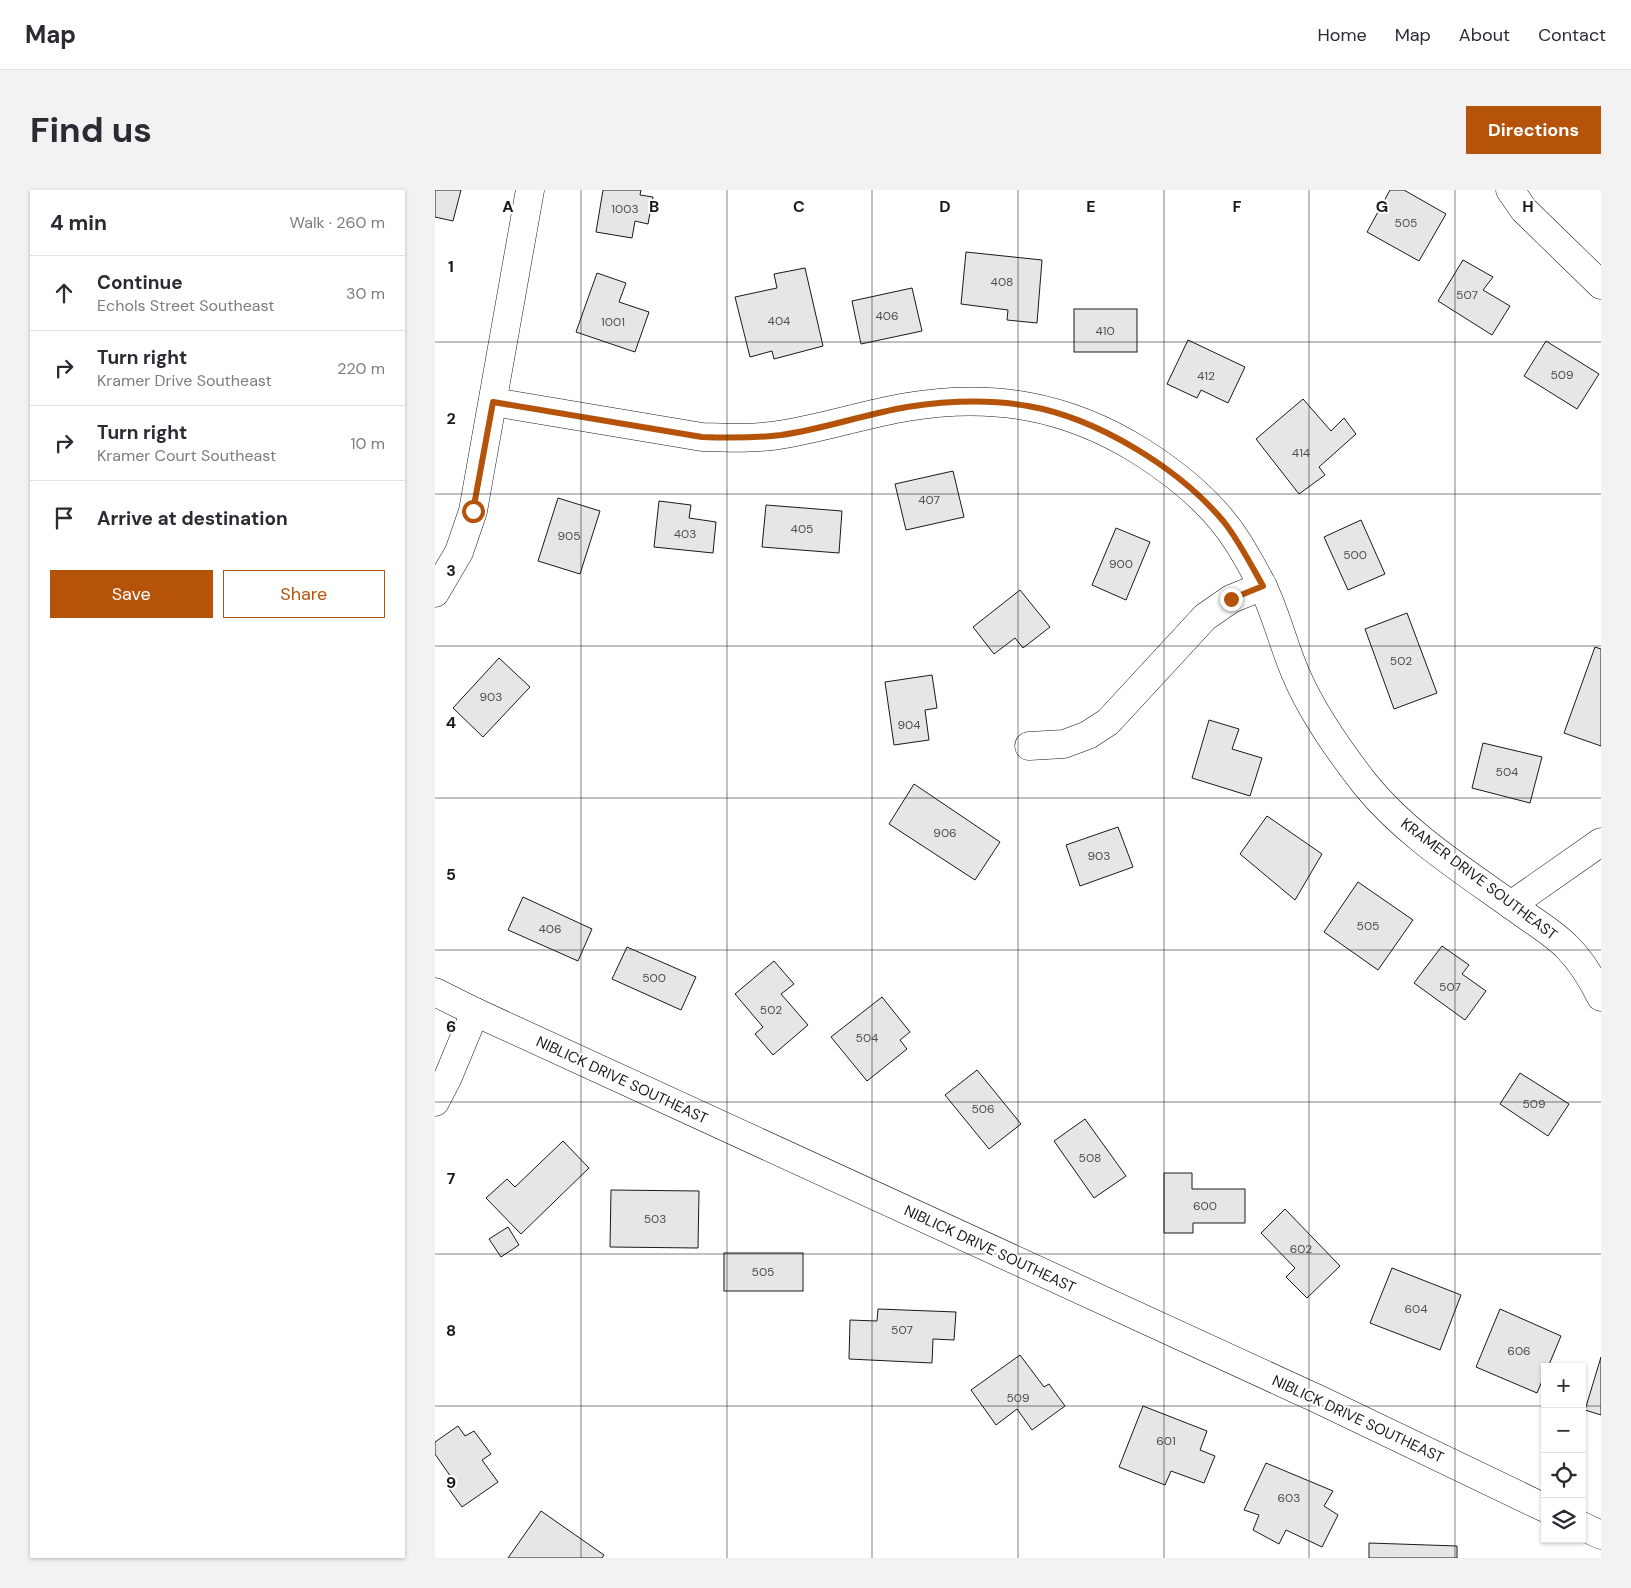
<!DOCTYPE html>
<meta charset="utf-8">
<style>
:root{--surface:#fff;--page:#f2f2f3;--text:#2b2b33;--muted:#7c7c81;--line:#e1e1e2;--accent:#b45309}
body{margin:0;font-family:"DM Sans",sans-serif;background:var(--page);color:var(--text)}
.controls{position:absolute;right:15px;bottom:15px;display:grid;overflow:hidden;border-radius:0px;box-shadow:0 1px 4px #0004}
.controls button{width:45px;height:45px;display:grid;place-items:center;padding:0;border:0;border-bottom:1px solid var(--line);background:var(--surface);color:var(--text);font:25px sans-serif}
.stop{position:absolute;width:15px;height:15px;margin:-11px;border:4px solid #b45309;border-radius:50%;background:#fff}
.stop.end{background:#b45309;border-color:#fff;box-shadow:0 1px 5px #0008}
.list{margin:0;padding:0;list-style:none}
h2{display:flex;justify-content:space-between;align-items:center;height:65px;margin:0;padding:0 20px;font-size:21px}
h2 small{font-size:16px;font-weight:400;color:var(--muted)}
.list li{display:grid;grid-template-columns:32px 1fr auto;gap:15px;align-items:center;box-sizing:border-box;height:75px;padding:0 20px;border-top:1px solid var(--line)}
.list b{display:block;font-size:19px;white-space:nowrap}
.list p{margin:0;font-size:16px;white-space:nowrap;color:var(--muted)}
.list em{font-size:16px;font-style:normal;color:var(--muted)}
.actions{display:flex;gap:10px;padding:15px 20px}
.actions a{flex:1;padding:11px 0;border:1px solid var(--accent);border-radius:0px;text-align:center;font-size:18px;color:var(--accent)}
.actions .main{background:var(--accent);color:#fff}
.icon{flex:none;width:28px;height:28px;fill:none;stroke:currentColor;stroke-width:2;stroke-linecap:round;stroke-linejoin:round}
.map{position:relative;flex:none;width:1166px;height:1368px;overflow:hidden;border-radius:0px}
header{display:flex;align-items:center;gap:30px;box-sizing:border-box;height:70px;padding:0 25px;background:var(--surface);border-bottom:1px solid var(--line)}
header strong{font-size:24px}
nav{display:flex;gap:28px;margin-inline-start:auto;font-size:18px}
.intro{display:flex;align-items:center;justify-content:space-between;box-sizing:border-box;height:120px;padding:0 30px}
h1{margin:0;font-size:35px}
.button{padding:12px 22px;border-radius:0px;background:var(--accent);color:#fff;font-size:18px;font-weight:700}
main{display:flex;gap:30px;padding:0 30px}
aside{flex:1;background:var(--surface);border-radius:0px;box-shadow:0 1px 4px #0004}
.map>svg:first-child{display:block}
.building{fill:#e6e6e6;stroke:#1a1a1a}
.lines{fill:none;stroke-linecap:round;stroke-linejoin:round}
.minor-casing{stroke:#1a1a1a;stroke-width:29}
.minor{stroke:#fff;stroke-width:28}
.route{stroke:#b45309;stroke-width:6}
.grid{fill:none;stroke:#1a1a1a;stroke-width:1;stroke-opacity:0.55}
.labels{text-anchor:middle;stroke-width:4;stroke-linejoin:round;paint-order:stroke}
.number-label{font-size:12px;fill:#4d4d4d}
.street-label{font-size:15px;fill:#1a1a1a;stroke:#fff}
.grid-label{font-size:16px;text-anchor:middle;font-weight:bold;fill:#1a1a1a;stroke:#fff;stroke-width:4;stroke-linejoin:round;paint-order:stroke}
</style>
<header>
<strong>Map</strong>
<nav><a>Home</a><a>Map</a><a>About</a><a>Contact</a></nav>
</header>
<div class="intro"><h1>Find us</h1><a class="button">Directions</a></div>
<main>
<aside>
<h2>4 min<small>Walk · 260 m</small></h2>
<ul class="list">
<li><svg class="icon" aria-label="ahead" viewBox="0 0 24 24"><path d="M12 20V5M6 11l6-6 6 6"/></svg><div><b>Continue</b><p>Echols Street Southeast</p></div><em>30 m</em></li>
<li><svg class="icon" aria-label="right" viewBox="0 0 24 24"><path d="M7 20v-9h11M14 6l5 5-5 5"/></svg><div><b>Turn right</b><p>Kramer Drive Southeast</p></div><em>220 m</em></li>
<li><svg class="icon" aria-label="right" viewBox="0 0 24 24"><path d="M7 20v-9h11M14 6l5 5-5 5"/></svg><div><b>Turn right</b><p>Kramer Court Southeast</p></div><em>10 m</em></li>
<li><svg class="icon" aria-label="arrive" viewBox="0 0 24 24"><path d="M6 21V4h12l-3 4 3 4H6"/></svg><div><b>Arrive at destination</b></div></li>
</ul>
<div class="actions"><a class="main">Save</a><a>Share</a></div>
</aside>
<div class="map">
<svg width="1166" height="1368" viewBox="0 0 1166 1368">
<rect width="100%" height="100%" fill="#fff"/>
<g class="building">
<path d="M0 0H26L18 31 0 27Z"/>
<path d="M168 0H206L205 5 218 7 213 34 200 31 197 48 161 42Z"/>
<path d="M955 0H969L1011 24 984 71 932 42Z"/>
<path d="M531 62 607 70 602 133 572 130 573 120 526 114Z"/>
<path d="M1028 70 1058 87 1048 100 1075 116 1057 145 1003 111Z"/>
<path d="M370 78 388 156 339 169 337 161 315 167 300 107 342 98 339 84Z"/>
<path d="M162 83 191 93 184 112 214 122 200 162 141 142Z"/>
<path d="M477 98 487 141 426 154 417 111Z"/>
<rect x="639" y="119" width="63" height="43"/>
<path d="M753 150 810 177 793 213 766 200 762 208 732 194Z"/>
<path d="M1111 151 1164 184 1142 219 1089 186Z"/>
<path d="M868 209 896 241 909 228 921 244 884 277 890 285 864 304 821 249Z"/>
<path d="M518 281 529 327 471 340 460 294Z"/>
<path d="M123 308 165 321 145 384 103 371Z"/>
<path d="M224 311 256 315 254 328 281 332 278 363 219 357Z"/>
<path d="M331 315 407 321 404 363 327 357Z"/>
<path d="M926 330 950 384 913 400 889 347Z"/>
<path d="M681 338 715 352 691 410 657 395Z"/>
<path d="M585 400 615 437 588 458 580 448 559 464 538 437Z"/>
<path d="M972 423 1002 503 959 519 930 439Z"/>
<path d="M1160 457 1166 459V556L1129 543Z"/>
<path d="M64 468 95 497 48 547 18 518Z"/>
<path d="M497 485 502 518 490 520 494 550 459 555 450 492Z"/>
<path d="M774 530 804 539 797 559 827 568 815 606 757 588Z"/>
<path d="M1048 553 1107 567 1095 613 1037 598Z"/>
<path d="M479 594 565 652 540 690 454 634Z"/>
<path d="M832 626 887 664 860 710 805 664Z"/>
<path d="M683 637 698 677 645 696 631 655Z"/>
<path d="M923 692 978 730 943 780 889 742Z"/>
<path d="M88 707 157 739 143 771 73 740Z"/>
<path d="M1007 756 1034 775 1027 784 1051 801 1030 830 979 793Z"/>
<path d="M192 757 261 787 246 820 177 789Z"/>
<path d="M339 771 359 794 346 804 373 835 338 865 320 844 328 837 300 804Z"/>
<path d="M447 807 475 842 465 850 472 859 432 891 396 847Z"/>
<path d="M542 880 586 934 554 959 510 905Z"/>
<path d="M1085 883 1134 914 1113 946 1065 914Z"/>
<path d="M650 929 691 986 659 1008 619 951Z"/>
<path d="M128 951 154 978 86 1044 51 1008 72 989 80 997Z"/>
<path d="M729 983H757V999H810V1033H758V1043H729Z"/>
<path d="M176 1000 264 1001 263 1058 175 1057Z"/>
<path d="M850 1019 905 1076 872 1108 851 1087 860 1078 826 1043Z"/>
<path d="M73 1037 84 1055 66 1067 54 1049Z"/>
<rect x="289" y="1063" width="79" height="38"/>
<path d="M957 1078 1026 1105 1005 1160 935 1133Z"/>
<path d="M443 1119 521 1122 519 1150 498 1149 497 1173 414 1169 415 1130 442 1131Z"/>
<path d="M1065 1119 1126 1146 1113 1177H1110V1184L1102 1203 1041 1177Z"/>
<path d="M585 1165 609 1197 614 1194 630 1216 597 1240 582 1219 561 1235 536 1200Z"/>
<path d="M1166 1167V1225L1150 1220Z"/>
<path d="M708 1216 772 1241 765 1260 780 1266 769 1293 736 1281 730 1295 684 1277Z"/>
<path d="M23 1236 30 1246 39 1241 56 1264 47 1270 63 1292 27 1317 11 1295 18 1290 0 1264V1252Z"/>
<path d="M831 1273 898 1301 889 1316 903 1325 887 1357 851 1340 844 1354 818 1340 824 1325 809 1320Z"/>
<path d="M106 1321 169 1365 167 1368H73Z"/>
<path d="M934 1353 1022 1356V1368H934Z"/>
</g>
<g class="lines">
<defs>
<g id="minor">
<path d="M1075 0 1089 20 1166 95"/>
<path d="M58 212 267 247C294 248 323 249 350 244 391 237 431 224 472 217 557 203 631 215 705 261 743 285 780 315 804 354 812 367 820 381 827 395 842 425 849 459 863 489 880 527 905 562 930 594 972 646 1032 683 1086 722 1101 733 1120 744 1133 758 1147 772 1157 789 1166 807"/>
<path d="M0 403 24 362 38 321 95 0"/>
<path d="M594 556 629 554 653 545 673 532 770 427 796 409 828 396"/>
<path d="M1076 715 1166 652"/>
<path d="M0 802 40 822 885 1210 1110 1318"/>
<path d="M0 912 13 887 40 822"/>
<path d="M1147 1336 1166 1345"/>
</g>
</defs>
<use href="#minor" class="minor-casing"/>
<use href="#minor" class="minor"/>
</g>
<g class="lines">
<path class="route" d="M38 321 58 212 267 247C293 248 320 248 346 245 389 239 430 224 472 217 512 211 553 209 593 216 662 228 744 278 789 332 804 351 816 375 828 396L796 409"/>
</g>
<path class="grid" d="M146 0V1368M292 0V1368M437 0V1368M583 0V1368M729 0V1368M874 0V1368M1020 0V1368M0 152H1166M0 304H1166M0 456H1166M0 608H1166M0 760H1166M0 912H1166M0 1064H1166M0 1216H1110M1147 1216H1166"/>
<g class="labels">
<g class="number-label">
<text x="190" y="23">1003</text>
<text x="971" y="37">505</text>
<text x="567" y="96">408</text>
<text x="1032" y="109">507</text>
<text x="452" y="130">406</text>
<text x="344" y="135">404</text>
<text x="178" y="136">1001</text>
<text x="670" y="145">410</text>
<text x="1127" y="189">509</text>
<text x="771" y="190">412</text>
<text x="866" y="267">414</text>
<text x="494" y="314">407</text>
<text x="367" y="343">405</text>
<text x="250" y="348">403</text>
<text x="134" y="350">905</text>
<text x="920" y="369">500</text>
<text x="686" y="378">900</text>
<text x="966" y="475">502</text>
<text x="56" y="511">903</text>
<text x="474" y="539">904</text>
<text x="1072" y="586">504</text>
<text x="510" y="647">906</text>
<text x="664" y="670">903</text>
<text x="933" y="740">505</text>
<text x="115" y="743">406</text>
<text x="219" y="792">500</text>
<text x="1015" y="801">507</text>
<text x="336" y="824">502</text>
<text x="432" y="852">504</text>
<text x="1099" y="918">509</text>
<text x="548" y="923">506</text>
<text x="655" y="972">508</text>
<text x="770" y="1020">600</text>
<text x="220" y="1033">503</text>
<text x="866" y="1063">602</text>
<text x="328" y="1086">505</text>
<text x="981" y="1123">604</text>
<text x="467" y="1144">507</text>
<text x="1084" y="1165">606</text>
<text x="583" y="1212">509</text>
<text x="731" y="1255">601</text>
<text x="854" y="1312">603</text>
</g>
<g class="street-label">
<text transform="translate(1044 689) rotate(37)" y="5">KRAMER DRIVE SOUTHEAST</text>
<text transform="translate(187 890) rotate(25)" y="5">NIBLICK DRIVE SOUTHEAST</text>
<text transform="translate(555 1059) rotate(25)" y="5">NIBLICK DRIVE SOUTHEAST</text>
<text transform="translate(923 1229) rotate(25)" y="5">NIBLICK DRIVE SOUTHEAST</text>
</g>
</g>
<g class="grid-label">
<text x="73" y="22">A</text>
<text x="219" y="22">B</text>
<text x="364" y="22">C</text>
<text x="510" y="22">D</text>
<text x="656" y="22">E</text>
<text x="802" y="22">F</text>
<text x="947" y="22">G</text>
<text x="1093" y="22">H</text>
<text x="16" y="82">1</text>
<text x="16" y="234">2</text>
<text x="16" y="386">3</text>
<text x="16" y="538">4</text>
<text x="16" y="690">5</text>
<text x="16" y="842">6</text>
<text x="16" y="994">7</text>
<text x="16" y="1146">8</text>
<text x="16" y="1298">9</text>
</g>
</svg>
<div class="controls">
<button>+</button>
<button>−</button>
<button><svg class="icon" aria-label="locate" viewBox="0 0 24 24"><circle cx="12" cy="12" r="6"/><path d="M12 2v4M12 18v4M2 12h4M18 12h4"/></svg></button>
<button><svg class="icon" aria-label="layers" viewBox="0 0 24 24"><path d="M12 4l9 5-9 5-9-5zM3 14l9 5 9-5"/></svg></button>
</div>
<div class="stop" style="left:38px;top:321px"></div>
<div class="stop end" style="left:796px;top:409px"></div>
</div>
</main>
